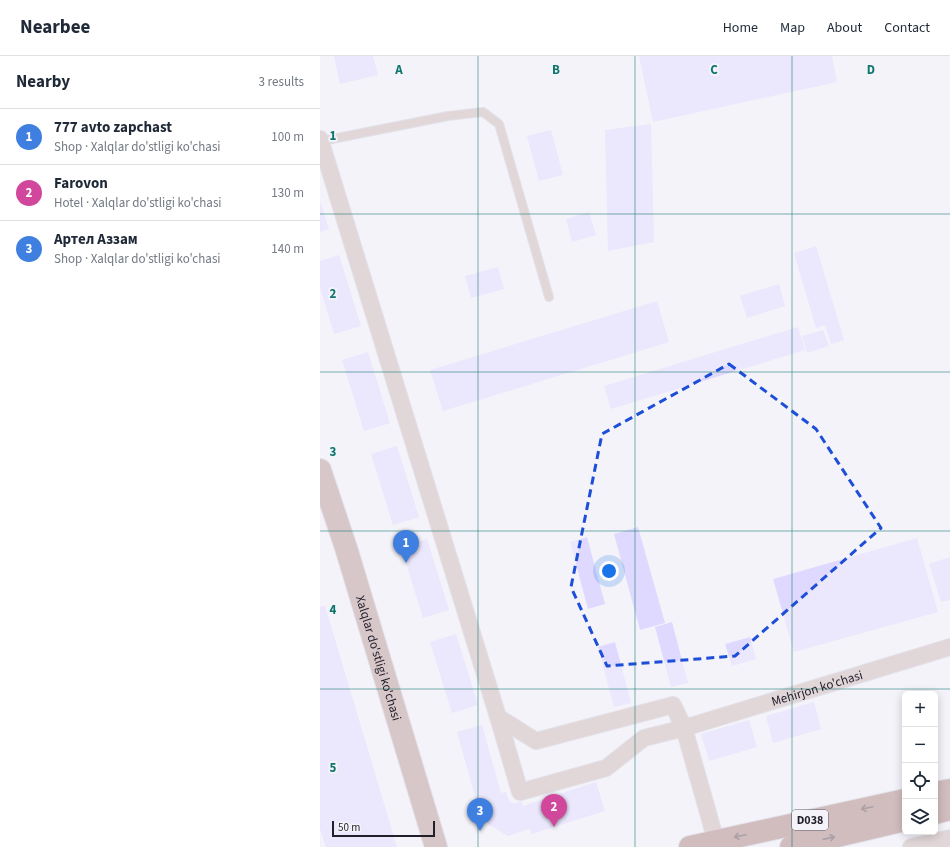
<!DOCTYPE html>
<meta charset="utf-8">
<style>
:root{--surface:#fff;--page:#f6f6f7;--text:#1f2937;--muted:#747a83;--line:#e0e1e3;--accent:#517229}
body{margin:0;font-family:"Source Sans 3",sans-serif;background:var(--page);color:var(--text)}
.controls{position:absolute;right:12px;bottom:12px;display:grid;overflow:hidden;border-radius:6px;box-shadow:0 2px 10px #0003}
.controls button{width:36px;height:36px;display:grid;place-items:center;padding:0;border:0;border-bottom:1px solid var(--line);background:var(--surface);color:var(--text);font:20px sans-serif}
.scale{position:absolute;left:12px;bottom:10px;width:103px;box-sizing:border-box;padding-left:4px;border:2px solid #221f2b;border-top:0;font-size:11px;line-height:14px;white-space:nowrap;color:#221f2b;-webkit-text-stroke:3px #f4f3fa;paint-order:stroke}
.you{position:absolute;left:289px;top:515px;width:14px;height:14px;margin:-10px;border:3px solid #fff;border-radius:50%;background:#1a73e8;box-shadow:0 0 0 6px #1a73e833}
.badge{display:grid;place-items:center;width:26px;height:26px;border-radius:50%;background:var(--accent);color:#fff;font-size:13px;font-weight:700}
.pin{position:absolute;translate:-50% -33px;filter:drop-shadow(0 1px 2px #0008)}
.pin::after{content:'';position:absolute;top:21px;width:14px;height:12px;background:inherit;clip-path:polygon(0 0,100% 0,50% 100%)}
.list{margin:0;padding:0;list-style:none}
h2{display:flex;justify-content:space-between;align-items:center;height:52px;margin:0;padding:0 16px;font-size:17px}
h2 small{font-size:13px;font-weight:400;color:var(--muted)}
.list li{display:grid;grid-template-columns:26px 1fr auto;gap:12px;align-items:center;box-sizing:border-box;height:56px;padding:0 16px;border-top:1px solid var(--line)}
.list b{display:block;font-size:15px;white-space:nowrap}
.list p{margin:0;font-size:13px;white-space:nowrap;color:var(--muted)}
.list em{font-size:13px;font-style:normal;color:var(--muted)}
.icon{flex:none;width:22px;height:22px;fill:none;stroke:currentColor;stroke-width:2;stroke-linecap:round;stroke-linejoin:round}
.map{position:relative;flex:none;width:630px;height:791px;overflow:hidden}
header{display:flex;align-items:center;gap:24px;box-sizing:border-box;height:56px;padding:0 20px;background:var(--surface);border-bottom:1px solid var(--line)}
header strong{font-size:19px}
nav{display:flex;gap:22px;margin-inline-start:auto;font-size:14px}
main{display:flex}
aside{flex:1;background:var(--surface)}
.map>svg:first-child{display:block}
.building{fill:#e0d9ff}
.lines{fill:none;stroke-linecap:round;stroke-linejoin:round}
.lane-casing{stroke:#cecdd5;stroke-width:10}
.street-casing{stroke:#cecdd5;stroke-width:18}
.secondary-casing{stroke:#cecdd5;stroke-width:24}
.primary-casing{stroke:#cecdd5;stroke-width:24}
.lane{stroke:#cbb3af;stroke-width:8}
.street{stroke:#cbb3af;stroke-width:16}
.secondary{stroke:#b6928e;stroke-width:22}
.primary{stroke:#a77b76;stroke-width:22}
.oneway{stroke:#513f45}
.marked{fill:none;stroke:#1d4ed8;stroke-width:3;stroke-dasharray:8 5;stroke-linejoin:round}
.grid{fill:none;stroke:#0f766e;stroke-width:1;stroke-opacity:0.55}
.labels{text-anchor:middle;stroke-width:4;stroke-linejoin:round;paint-order:stroke}
.shield{fill:#f4f3fa;stroke:#615f69;stroke-width:1}
.shield-label{font-size:12px;font-weight:bold;fill:#221f2b}
.street-label{font-size:13px;fill:#221f2b;stroke:#f4f3fa}
.grid-label{font-size:13px;text-anchor:middle;font-weight:bold;fill:#0f766e;stroke:#f4f3fa;stroke-width:4;stroke-linejoin:round;paint-order:stroke}
</style>
<header>
<strong>Nearbee</strong>
<nav><a>Home</a><a>Map</a><a>About</a><a>Contact</a></nav>
</header>
<main>
<aside>
<h2>Nearby<small>3 results</small></h2>
<ul class="list">
<li><span class="badge" style="background:#3f7fe0">1</span><div><b>777 avto zapchast</b><p>Shop · Xalqlar do'stligi ko'chasi</p></div><em>100 m</em></li>
<li><span class="badge" style="background:#d1479c">2</span><div><b>Farovon</b><p>Hotel · Xalqlar do'stligi ko'chasi</p></div><em>130 m</em></li>
<li><span class="badge" style="background:#3f7fe0">3</span><div><b>Артел Аззам</b><p>Shop · Xalqlar do'stligi ko'chasi</p></div><em>140 m</em></li>
</ul>
</aside>
<div class="map">
<svg width="630" height="791" viewBox="0 0 630 791">
<rect width="100%" height="100%" fill="#f4f3fa"/>
<g class="building">
<path d="M14 0H53L58 19 20 28Z"/>
<path d="M319 0H512L517 26 333 66Z"/>
<path d="M331 68 334 186 288 195 285 74Z"/>
<path d="M231 74 243 119 219 125 207 80Z"/>
<path d="M0 145 9 173 0 176Z"/>
<path d="M269 156 276 179 252 186 246 163Z"/>
<path d="M496 190 524 284 511 288 505 269 496 272 474 197Z"/>
<path d="M19 199 41 270 14 278 0 231V205Z"/>
<path d="M178 211 184 233 151 242 145 220Z"/>
<path d="M459 228 465 250 427 262 420 240Z"/>
<path d="M337 245 349 286 123 355 110 314Z"/>
<path d="M478 271 485 294 291 353 284 330Z"/>
<path d="M503 274 509 290 487 297 482 280Z"/>
<path d="M48 296 70 367 44 375 22 304Z"/>
<path d="M77 390 99 461 73 469 51 398Z"/>
<path d="M318 471 345 567 320 574 294 478Z"/>
<path d="M267 481 285 548 268 553 250 486Z"/>
<path d="M597 482 618 556 474 596 453 523Z"/>
<path d="M107 483 129 554 103 562 81 491Z"/>
<path d="M630 501V544L621 546 609 508Z"/>
<path d="M5 550 77 791H6L0 773V551Z"/>
<path d="M352 566 368 627 351 631 335 571Z"/>
<path d="M136 578 158 649 132 657 110 586Z"/>
<path d="M430 581 436 603 412 610 405 588Z"/>
<path d="M295 586 311 647 294 651 278 591Z"/>
<path d="M494 646 501 673 453 687 446 660Z"/>
<path d="M429 664 437 691 389 705 381 678Z"/>
<path d="M162 669 181 737 186 736 189 745 194 748 201 745 203 750 276 726 285 755 211 778 210 773 188 780 168 768 162 745 157 747 137 676Z"/>
</g>
<g class="lines">
<defs>
<path id="lane" d="M2 85 128 60 163 56 179 68 229 241"/>
<g id="street">
<path d="M0 83 178 661 216 685 353 649 364 672 396 785"/>
<path id="s1" d="M178 661 200 736 286 712 324 682 364 672 630 591"/>
<path d="M591 791 630 782"/>
</g>
<g id="secondary">
<path id="s2" d="M0 414 27 495 116 791"/>
</g>
<g id="primary">
<path d="M615 737 630 734"/>
<path d="M615 757 630 753"/>
<path d="M370 791 585 744"/>
<path d="M471 791 585 764"/>
</g>
</defs>
<use href="#lane" class="lane-casing"/>
<use href="#street" class="street-casing"/>
<use href="#secondary" class="secondary-casing"/>
<use href="#primary" class="primary-casing"/>
<use href="#lane" class="lane"/>
<use href="#street" class="street"/>
<use href="#secondary" class="secondary"/>
<use href="#primary" class="primary"/>
</g>
<defs><path id="oneway-shaft" d="M-6 0H5M1.5-3L5.5 0L1.5 3" fill="none" stroke-width="1.6" stroke-linecap="round" stroke-linejoin="round"/></defs>
<g class="oneway">
<use href="#oneway-shaft" transform="translate(547 752) rotate(168)"/>
<use href="#oneway-shaft" transform="translate(420 780) rotate(168)"/>
<use href="#oneway-shaft" transform="translate(509 782) rotate(-13)"/>
</g>
<path d="M0 0H630V791H0ZM409 308 496 373 561 472 415 600 287 610 251 531 282 378Z" fill="#f4f3fa" fill-opacity=".55" fill-rule="evenodd"/>
<path class="marked" d="M409 308 496 373 561 472 415 600 287 610 251 531 282 378Z"/>
<path class="grid" d="M158 0V791M315 0V791M472 0V791M0 158H630M0 316H630M0 475H630M0 633H630"/>
<g class="labels">
<rect class="shield" x="472" y="754" width="36" height="20" rx="3"/>
<g class="shield-label">
<text x="490" y="768">D038</text>
</g>
<g class="street-label">
<text dy="5" stroke="none"><textPath href="#s2" startOffset="197">Xalqlar do'stligi ko'chasi</textPath></text>
<text dy="5" stroke="none"><textPath href="#s1" startOffset="396">Mehirjon ko'chasi</textPath></text>
</g>
</g>
<g class="grid-label">
<text x="79" y="18">A</text>
<text x="236" y="18">B</text>
<text x="394" y="18">C</text>
<text x="551" y="18">D</text>
<text x="13" y="84">1</text>
<text x="13" y="242">2</text>
<text x="13" y="400">3</text>
<text x="13" y="558">4</text>
<text x="13" y="716">5</text>
</g>
</svg>
<div class="controls">
<button>+</button>
<button>−</button>
<button><svg class="icon" aria-label="locate" viewBox="0 0 24 24"><circle cx="12" cy="12" r="6"/><path d="M12 2v4M12 18v4M2 12h4M18 12h4"/></svg></button>
<button><svg class="icon" aria-label="layers" viewBox="0 0 24 24"><path d="M12 4l9 5-9 5-9-5zM3 14l9 5 9-5"/></svg></button>
</div>
<div class="scale">50 m</div>
<div class="you"></div>
<div class="pin badge" style="left:86px;top:507px;background:#3f7fe0">1</div>
<div class="pin badge" style="left:234px;top:771px;background:#d1479c">2</div>
<div class="pin badge" style="left:160px;top:775px;background:#3f7fe0">3</div>
</div>
</main>
